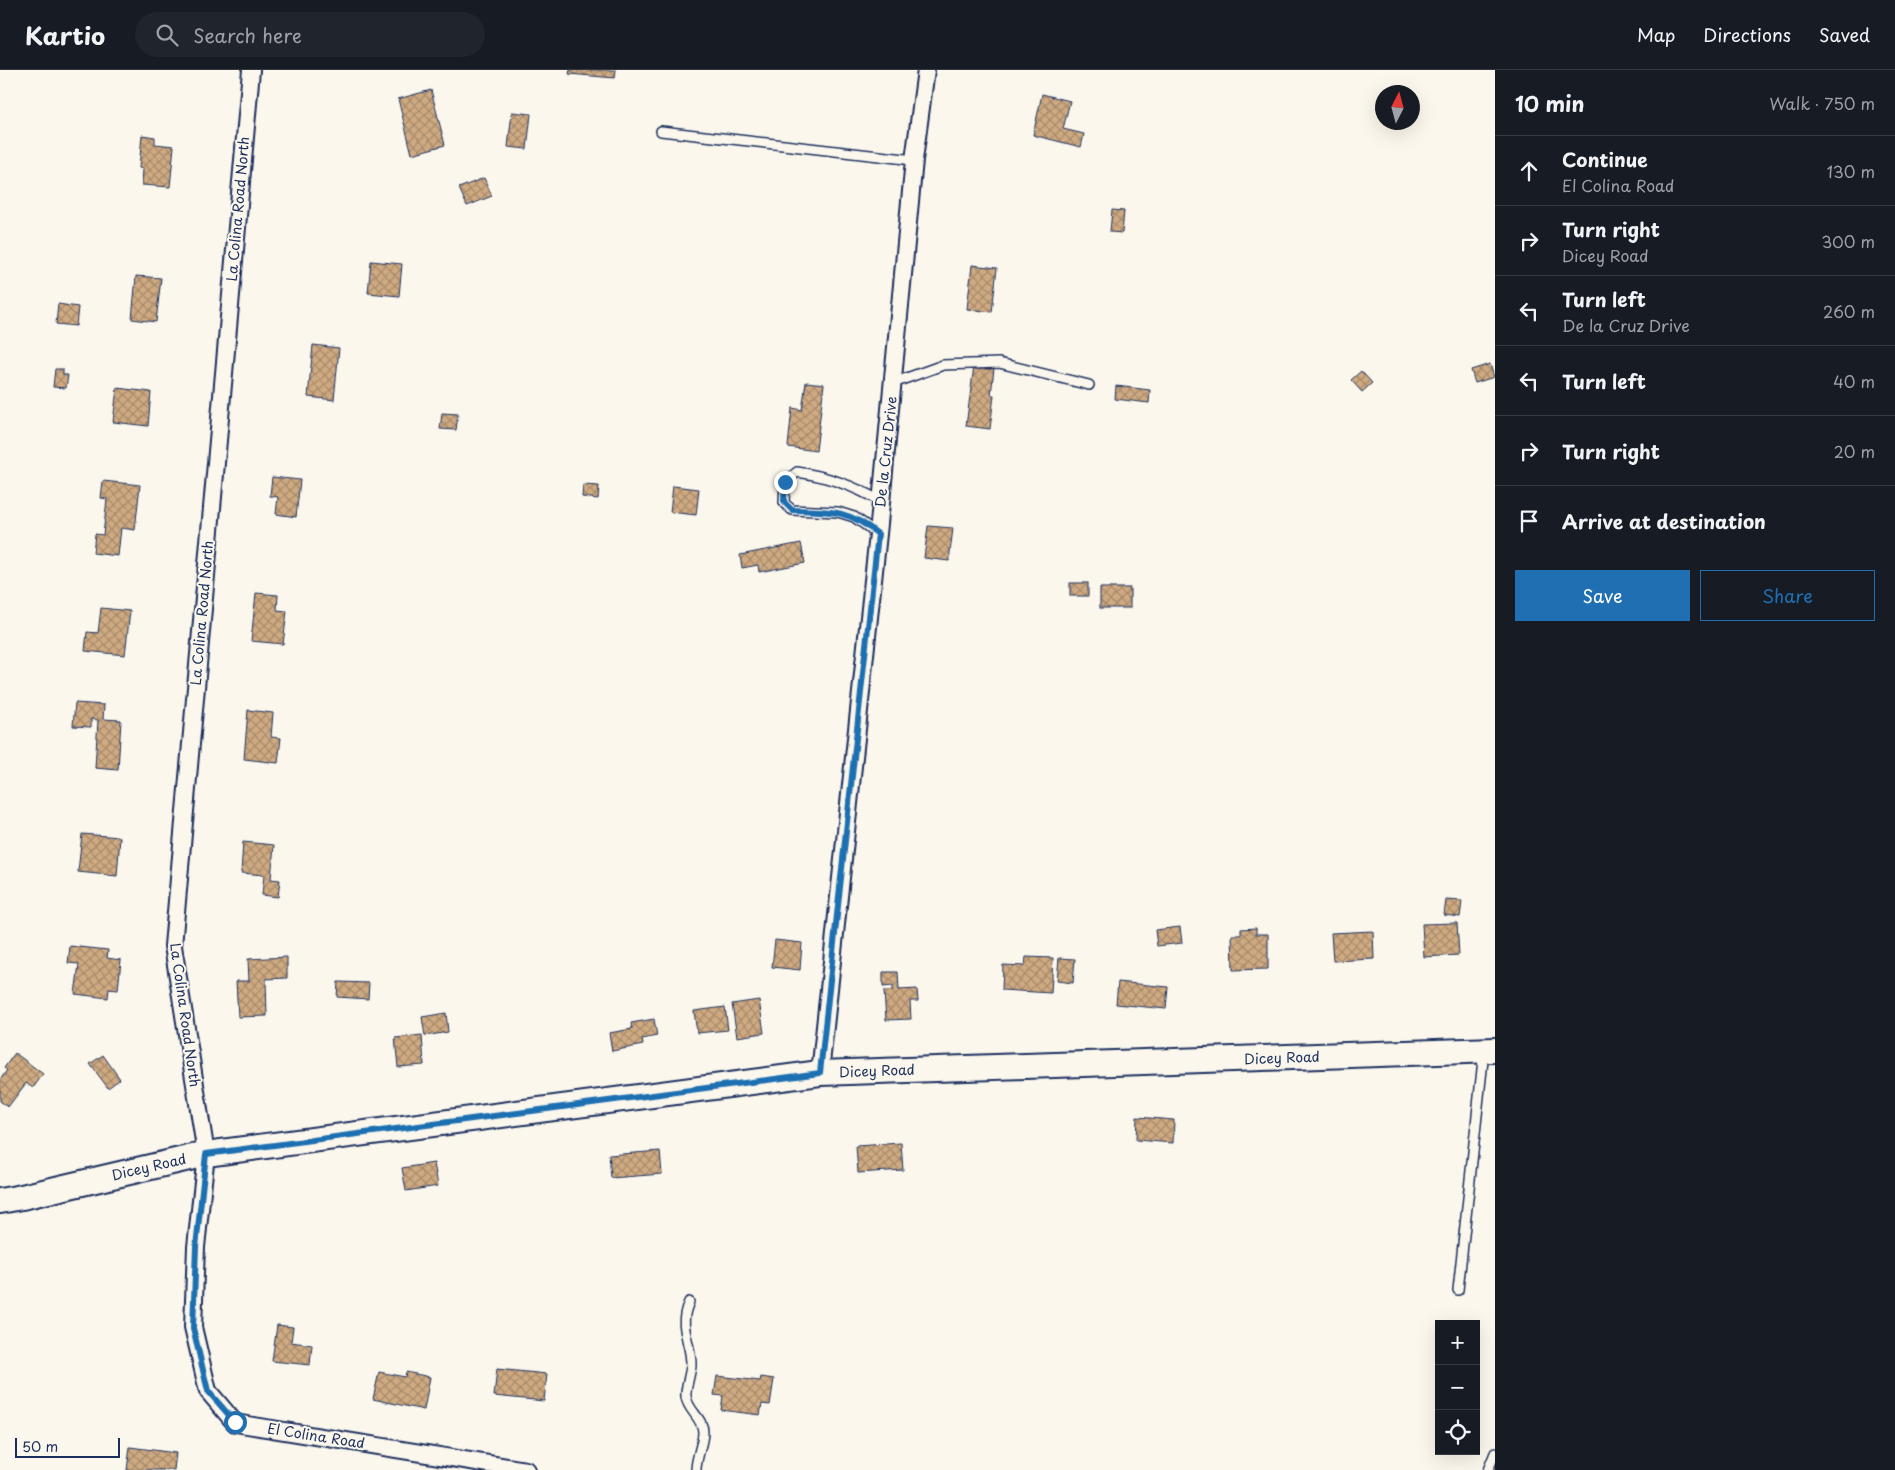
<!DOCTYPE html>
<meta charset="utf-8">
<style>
:root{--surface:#171b24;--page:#20242c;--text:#f1f3f6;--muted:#9ea1a6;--line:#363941;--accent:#1f6fb2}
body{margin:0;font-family:"Playpen Sans",sans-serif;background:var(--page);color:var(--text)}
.controls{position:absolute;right:15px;bottom:15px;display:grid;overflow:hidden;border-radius:0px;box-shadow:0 5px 20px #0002}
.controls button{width:45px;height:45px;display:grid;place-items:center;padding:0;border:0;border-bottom:1px solid var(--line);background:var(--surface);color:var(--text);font:25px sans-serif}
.compass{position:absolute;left:1375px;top:15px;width:45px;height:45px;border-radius:50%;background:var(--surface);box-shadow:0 5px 20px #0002;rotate:6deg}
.scale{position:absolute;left:15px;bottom:12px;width:105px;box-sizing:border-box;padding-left:5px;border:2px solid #1b2f5e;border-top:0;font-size:14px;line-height:18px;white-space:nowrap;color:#1b2f5e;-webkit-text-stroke:4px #fbf7ec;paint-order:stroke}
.stop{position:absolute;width:15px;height:15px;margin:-11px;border:4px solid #1f6fb2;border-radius:50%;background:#fff}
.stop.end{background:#1f6fb2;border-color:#fff;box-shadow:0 1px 5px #0008}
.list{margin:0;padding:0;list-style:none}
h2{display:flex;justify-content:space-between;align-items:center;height:65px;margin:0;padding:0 20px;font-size:21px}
h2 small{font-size:16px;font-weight:400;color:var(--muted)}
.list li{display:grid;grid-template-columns:32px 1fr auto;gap:15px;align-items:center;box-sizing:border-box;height:70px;padding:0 20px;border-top:1px solid var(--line)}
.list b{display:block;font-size:19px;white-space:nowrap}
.list p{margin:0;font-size:16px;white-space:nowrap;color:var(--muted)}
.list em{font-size:16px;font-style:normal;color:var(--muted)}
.actions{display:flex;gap:10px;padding:15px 20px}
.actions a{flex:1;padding:11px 0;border:1px solid var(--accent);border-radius:0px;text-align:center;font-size:18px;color:var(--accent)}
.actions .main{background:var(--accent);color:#fff}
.icon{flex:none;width:28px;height:28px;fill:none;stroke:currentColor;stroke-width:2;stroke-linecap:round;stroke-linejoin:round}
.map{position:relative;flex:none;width:1495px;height:1400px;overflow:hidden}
header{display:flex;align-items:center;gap:30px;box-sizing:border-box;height:70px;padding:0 25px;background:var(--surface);border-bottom:1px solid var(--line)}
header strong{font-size:24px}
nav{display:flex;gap:28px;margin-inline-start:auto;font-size:18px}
.search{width:350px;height:45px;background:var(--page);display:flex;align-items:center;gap:12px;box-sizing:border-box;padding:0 18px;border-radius:28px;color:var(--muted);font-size:19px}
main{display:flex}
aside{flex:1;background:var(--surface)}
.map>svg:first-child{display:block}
.building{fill:url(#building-cross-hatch);stroke:#1b2f5e}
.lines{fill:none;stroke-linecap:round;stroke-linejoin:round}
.lane-casing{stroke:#1b2f5e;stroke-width:12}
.street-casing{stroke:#1b2f5e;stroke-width:20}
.secondary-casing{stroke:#1b2f5e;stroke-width:28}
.lane{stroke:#fbf7ec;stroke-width:9}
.street{stroke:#fbf7ec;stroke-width:16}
.secondary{stroke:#fbf7ec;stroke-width:24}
.route{stroke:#1f6fb2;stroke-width:6}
.labels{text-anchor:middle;stroke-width:4;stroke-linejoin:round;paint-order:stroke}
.street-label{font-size:14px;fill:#1b2f5e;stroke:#fbf7ec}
</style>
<header>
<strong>Kartio</strong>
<div class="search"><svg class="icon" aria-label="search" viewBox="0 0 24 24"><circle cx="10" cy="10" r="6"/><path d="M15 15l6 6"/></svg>Search here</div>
<nav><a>Map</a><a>Directions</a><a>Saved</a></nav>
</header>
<main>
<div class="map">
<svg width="1495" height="1400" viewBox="0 0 1495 1400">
<defs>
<pattern id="building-cross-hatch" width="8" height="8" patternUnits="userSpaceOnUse" patternTransform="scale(1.25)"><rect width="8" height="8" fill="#cfaa81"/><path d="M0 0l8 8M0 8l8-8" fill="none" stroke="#a78b6d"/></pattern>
</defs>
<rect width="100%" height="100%" fill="#fbf7ec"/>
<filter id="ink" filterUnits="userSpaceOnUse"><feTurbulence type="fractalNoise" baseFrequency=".02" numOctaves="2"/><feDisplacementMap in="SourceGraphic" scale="10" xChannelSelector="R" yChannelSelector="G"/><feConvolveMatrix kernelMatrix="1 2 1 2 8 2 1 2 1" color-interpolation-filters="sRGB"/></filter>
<g filter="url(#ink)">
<g class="building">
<path d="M570 0H616L615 8 569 4Z"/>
<path d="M431 20 445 75 412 84 398 29Z"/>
<path d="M1042 24 1070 31 1063 59 1084 64 1081 77 1033 65Z"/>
<path d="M512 42 531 44 527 79 508 77Z"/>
<path d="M142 65 155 67V74L174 76 170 117 142 115 143 99 139 98Z"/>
<path d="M484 108 492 126 467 136 459 118Z"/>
<path d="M1112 140 1124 141 1122 163 1110 162Z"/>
<path d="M371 191 402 194 399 226 368 223Z"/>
<path d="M972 195 997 198 992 242 967 239Z"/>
<path d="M136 206 161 208 156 252 132 249Z"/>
<path d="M58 234 78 237 76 256 56 254Z"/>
<path d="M313 275 339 278 334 330 308 327Z"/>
<path d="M1490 294 1494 307 1475 313 1471 300Z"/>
<path d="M974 296 994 298 991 325H994L990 359 966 356Z"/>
<path d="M55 299H63V305H68L66 318 53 317Z"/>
<path d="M1361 301 1372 313 1362 322 1351 310Z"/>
<path d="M806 312 824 314 816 381 788 377 792 338 802 340Z"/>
<path d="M1116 316 1150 320 1149 333 1115 329Z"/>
<path d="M117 318 151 322 148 356 113 352Z"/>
<path d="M442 343 458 344 456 360 440 359Z"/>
<path d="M272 407 300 410 296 447 276 444 278 427 270 426Z"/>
<path d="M103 411 140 415 135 460 121 458 118 486 93 483 95 464 103 465 107 429 101 428Z"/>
<path d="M583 415 599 416 598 429 582 427Z"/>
<path d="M673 416 699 419 696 445 670 442Z"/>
<path d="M928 456 953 458 949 491 924 488Z"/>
<path d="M801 473 805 493 759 502 758 495 742 498 740 485Z"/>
<rect x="1070" y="513" width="18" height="13"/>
<rect x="1100" y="518" width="30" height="20"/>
<path d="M256 523 278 525 277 540 287 541 283 574 251 571Z"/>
<path d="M101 538 130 541 125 585 85 581 87 562 98 563Z"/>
<path d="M75 633 104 635 103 649 121 650 118 700 95 698 98 650 91 649V657L73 656Z"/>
<path d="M248 640 273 643 271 667 281 668 278 693 244 689Z"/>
<path d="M82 764 120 767 117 806 78 802Z"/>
<path d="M243 772 274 775 271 809 280 810 278 827 262 825 264 805 241 803Z"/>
<path d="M1446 830 1462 831 1460 847 1444 845Z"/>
<path d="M1457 853 1459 885 1424 887 1422 854Z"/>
<path d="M1180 857 1182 873 1157 876 1155 860Z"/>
<path d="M1256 858V864H1268V899L1233 900 1232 865H1241V859Z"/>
<path d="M1373 861 1374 889 1333 891 1331 863Z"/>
<path d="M775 870 802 873 800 900 772 897Z"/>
<path d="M70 876 108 880 107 888 121 890 118 920 109 919 108 928 75 924 79 894 68 893Z"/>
<path d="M287 887V908L266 909 267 946 238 947 236 911H249L248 889Z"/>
<path d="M1026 887 1053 888 1051 923 1002 920 1003 895 1025 896Z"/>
<path d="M1059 888 1075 889 1073 913 1057 911Z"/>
<path d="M883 902H898L899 920 917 919 918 931H910L911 949 886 950 884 921 893 920V916L883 917Z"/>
<path d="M338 912 369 913 368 929 337 927Z"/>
<path d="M1118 912 1168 917 1166 939 1116 934Z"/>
<path d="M759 930 764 963 737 967 732 934Z"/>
<path d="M725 937 728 960 697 963 694 941Z"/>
<path d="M446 943 448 962 425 966 422 947Z"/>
<path d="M654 949 657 966 642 969 643 975 612 981 609 963 632 959 631 953Z"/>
<path d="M422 965 424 995 398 997 395 968Z"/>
<path d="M15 983 43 1004 33 1018 26 1013 8 1037 0 1031V1010L7 1000 4 998Z"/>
<path d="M103 985 120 1009 108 1018 90 994Z"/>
<path d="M1137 1047 1174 1050 1173 1073 1136 1070Z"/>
<path d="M901 1073 903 1100 858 1103 856 1076Z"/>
<path d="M660 1081 662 1104 611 1108 609 1085Z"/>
<path d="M434 1093 438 1116 406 1121 402 1098Z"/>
<path d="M277 1255 293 1257 291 1272 312 1275 310 1295 272 1291Z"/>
<path d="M497 1299 547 1304 544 1331 494 1326Z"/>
<path d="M379 1302 405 1307 406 1302 430 1307 424 1340 373 1329Z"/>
<path d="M717 1306 760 1311 761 1307 774 1309 770 1335 762 1334 760 1345 721 1340 723 1326 714 1325Z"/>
<path d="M130 1377 176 1383 174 1400H127Z"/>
</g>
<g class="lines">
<defs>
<g id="lane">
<path d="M661 61 914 90"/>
<path d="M893 313 943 295 999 293 1089 315"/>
<path d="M878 464 854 447 838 442 792 440 784 433 785 412 797 402C827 406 854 416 880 431"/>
<path d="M1458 1220 1484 981"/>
<path d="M689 1232C677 1258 692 1272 691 1296 690 1306 685 1318 686 1327 688 1341 703 1348 703 1362 703 1374 696 1387 696 1400"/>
<path d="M1488 1400 1495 1383"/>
</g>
<g id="street">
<path d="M251 0 173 876 206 1084 196 1177 193 1257 208 1321 235 1353 526 1400"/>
<path d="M820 1003 878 464 914 90 926 0"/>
</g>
<path id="secondary" d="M0 1131 22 1127 206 1084 820 1003 1495 980"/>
</defs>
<use href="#lane" class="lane-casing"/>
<use href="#street" class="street-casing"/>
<use href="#secondary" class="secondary-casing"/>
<use href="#lane" class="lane"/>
<use href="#street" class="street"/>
<use href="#secondary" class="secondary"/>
</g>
</g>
<g class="lines" filter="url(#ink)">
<path class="route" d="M235 1352 208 1321 193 1258 196 1177 206 1084 820 1003 878 464C848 439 829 441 792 440L784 432 785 412"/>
</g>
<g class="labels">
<g class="street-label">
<text transform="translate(238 139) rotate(-85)" y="5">La Colina Road North</text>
<text transform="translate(886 382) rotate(-84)" y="5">De la Cruz Drive</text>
<text transform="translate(202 543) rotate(-85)" y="5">La Colina Road North</text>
<text transform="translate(185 945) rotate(82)" y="5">La Colina Road North</text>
<text transform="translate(1282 988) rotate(-2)" y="5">Dicey Road</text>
<text transform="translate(877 1001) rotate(-2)" y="5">Dicey Road</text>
<text transform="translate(149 1097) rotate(-13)" y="5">Dicey Road</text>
<text transform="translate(316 1366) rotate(9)" y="5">El Colina Road</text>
</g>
</g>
</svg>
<div class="controls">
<button>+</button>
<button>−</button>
<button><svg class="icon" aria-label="locate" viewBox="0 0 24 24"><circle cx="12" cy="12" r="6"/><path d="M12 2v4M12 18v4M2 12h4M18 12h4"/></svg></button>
</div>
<svg class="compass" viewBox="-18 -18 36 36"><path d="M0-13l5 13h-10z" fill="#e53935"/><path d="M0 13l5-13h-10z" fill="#9ea1a6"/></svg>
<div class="scale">50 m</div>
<div class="stop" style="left:235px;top:1352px"></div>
<div class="stop end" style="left:785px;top:412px"></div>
</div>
<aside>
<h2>10 min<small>Walk · 750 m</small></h2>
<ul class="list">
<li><svg class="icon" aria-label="ahead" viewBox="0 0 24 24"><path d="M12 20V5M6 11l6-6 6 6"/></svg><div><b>Continue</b><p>El Colina Road</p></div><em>130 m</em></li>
<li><svg class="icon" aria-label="right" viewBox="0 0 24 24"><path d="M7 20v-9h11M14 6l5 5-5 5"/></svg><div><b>Turn right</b><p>Dicey Road</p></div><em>300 m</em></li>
<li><svg class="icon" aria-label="left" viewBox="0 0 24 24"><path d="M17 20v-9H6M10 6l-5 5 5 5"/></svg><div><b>Turn left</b><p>De la Cruz Drive</p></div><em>260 m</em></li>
<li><svg class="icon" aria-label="left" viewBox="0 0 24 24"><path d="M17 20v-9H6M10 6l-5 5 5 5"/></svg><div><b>Turn left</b></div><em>40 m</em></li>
<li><svg class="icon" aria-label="right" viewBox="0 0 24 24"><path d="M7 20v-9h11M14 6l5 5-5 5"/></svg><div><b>Turn right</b></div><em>20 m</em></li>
<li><svg class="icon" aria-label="arrive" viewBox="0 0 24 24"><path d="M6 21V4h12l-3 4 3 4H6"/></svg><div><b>Arrive at destination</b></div></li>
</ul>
<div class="actions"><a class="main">Save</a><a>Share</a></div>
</aside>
</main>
